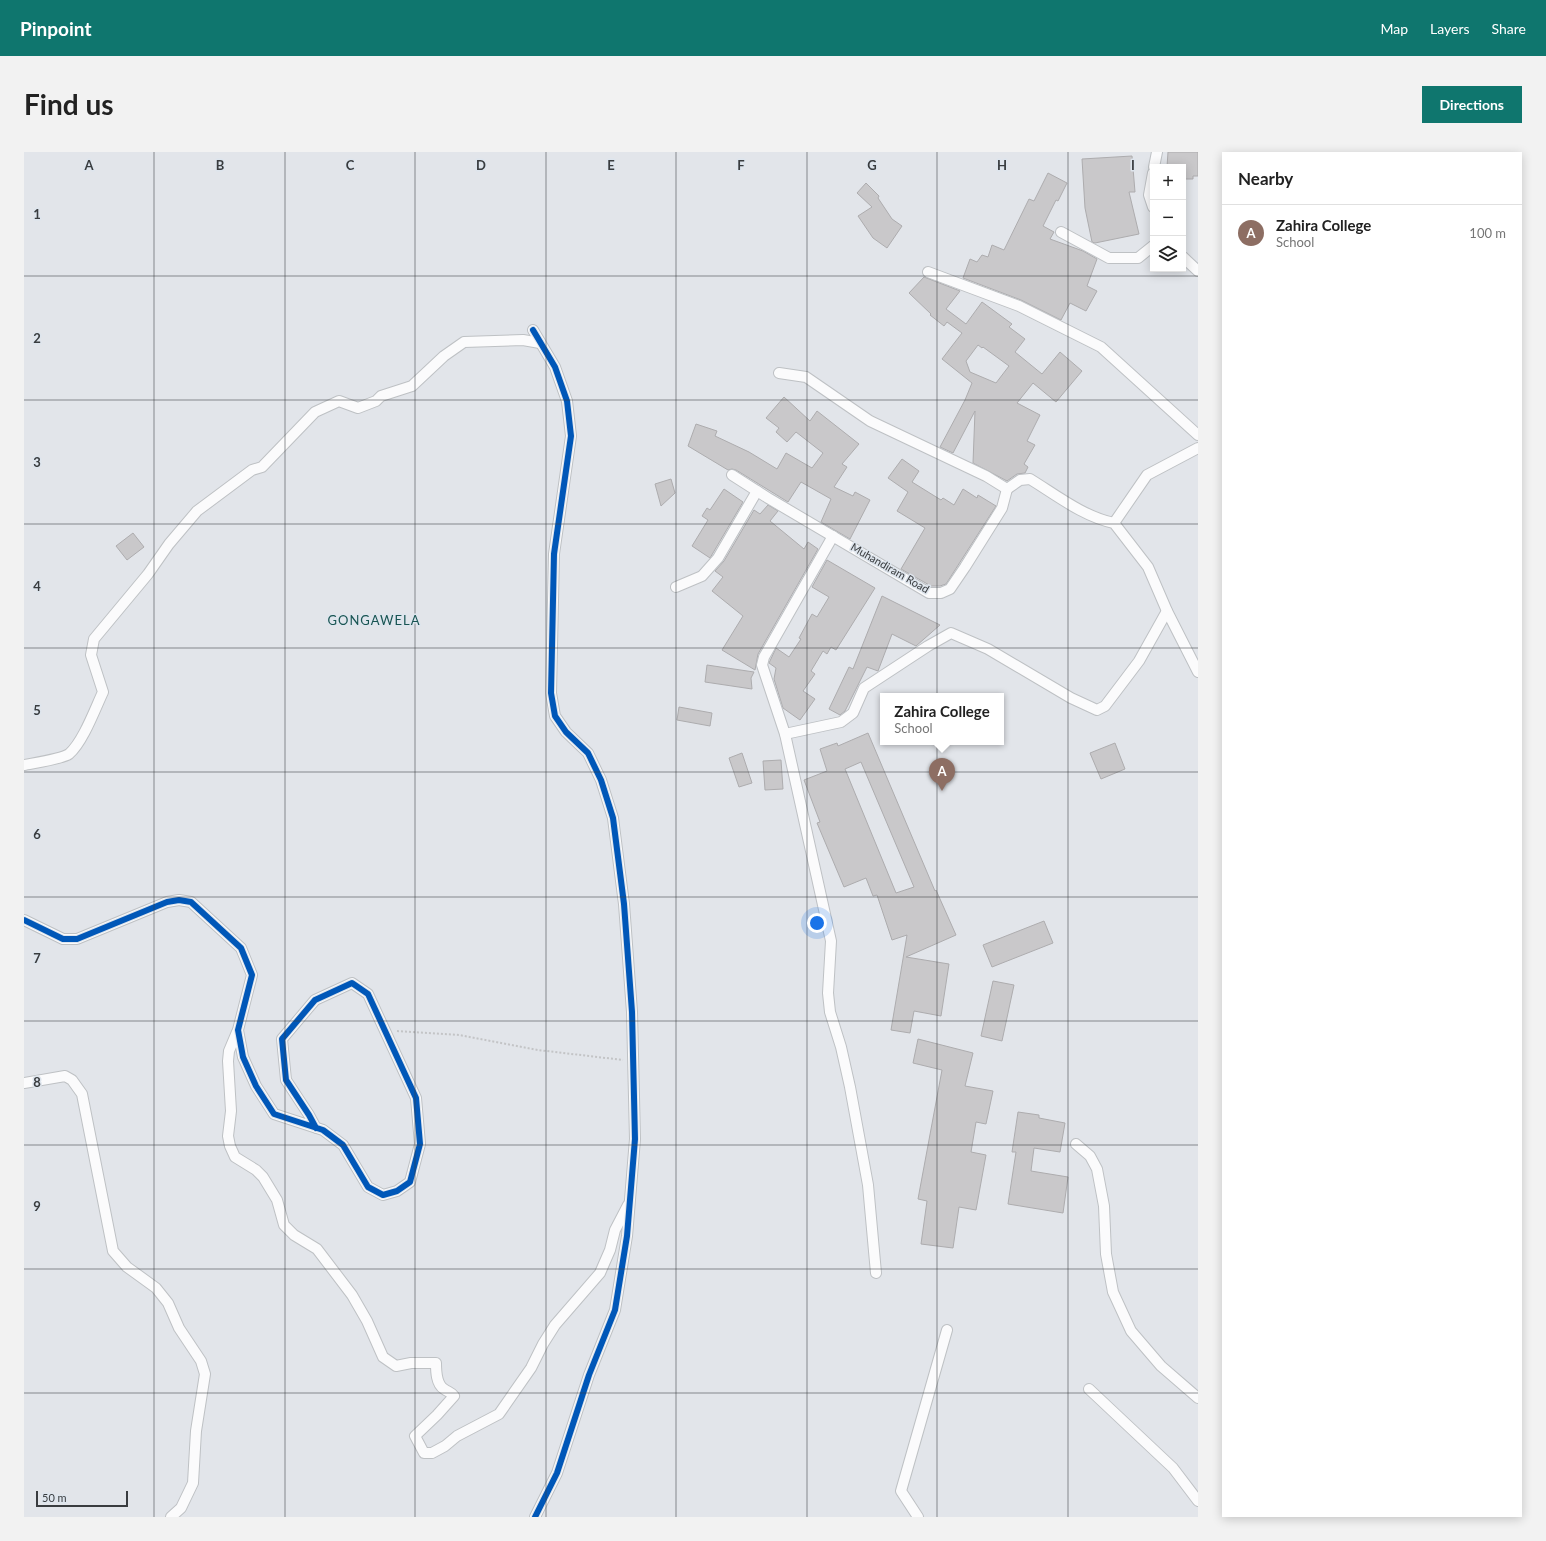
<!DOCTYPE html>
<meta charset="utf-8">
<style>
:root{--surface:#fff;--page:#f2f2f2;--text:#222;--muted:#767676;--line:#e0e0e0;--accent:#0f766e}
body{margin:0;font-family:Lato,sans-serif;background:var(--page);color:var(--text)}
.controls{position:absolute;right:12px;top:12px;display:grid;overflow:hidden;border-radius:0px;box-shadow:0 2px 10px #0003}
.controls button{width:36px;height:36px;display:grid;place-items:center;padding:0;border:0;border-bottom:1px solid var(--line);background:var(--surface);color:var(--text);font:20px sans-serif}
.scale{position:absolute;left:12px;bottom:10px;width:92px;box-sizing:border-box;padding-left:4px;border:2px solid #393c3f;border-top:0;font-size:11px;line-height:14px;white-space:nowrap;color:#393c3f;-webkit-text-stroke:3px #dee5ed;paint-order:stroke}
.you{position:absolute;left:793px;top:771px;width:14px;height:14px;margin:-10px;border:3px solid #fff;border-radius:50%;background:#1a73e8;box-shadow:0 0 0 6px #1a73e833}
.badge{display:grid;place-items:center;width:26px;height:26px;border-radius:50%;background:var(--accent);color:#fff;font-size:13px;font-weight:700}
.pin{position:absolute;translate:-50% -33px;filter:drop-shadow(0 1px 2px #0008)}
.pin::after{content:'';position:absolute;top:21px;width:14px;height:12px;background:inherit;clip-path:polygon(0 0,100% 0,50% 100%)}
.popup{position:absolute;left:856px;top:541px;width:124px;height:52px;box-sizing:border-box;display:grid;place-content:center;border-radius:0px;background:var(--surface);filter:drop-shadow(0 1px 3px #0005);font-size:13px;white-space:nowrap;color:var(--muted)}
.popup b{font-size:15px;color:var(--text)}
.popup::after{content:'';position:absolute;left:50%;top:100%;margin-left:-8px;border:8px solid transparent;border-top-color:var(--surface)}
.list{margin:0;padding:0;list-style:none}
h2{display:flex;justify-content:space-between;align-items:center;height:52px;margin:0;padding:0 16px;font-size:17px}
h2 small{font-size:13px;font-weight:400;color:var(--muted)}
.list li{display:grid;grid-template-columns:26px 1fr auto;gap:12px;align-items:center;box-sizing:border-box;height:56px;padding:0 16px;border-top:1px solid var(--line)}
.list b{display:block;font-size:15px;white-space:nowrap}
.list p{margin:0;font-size:13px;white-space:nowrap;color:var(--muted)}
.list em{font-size:13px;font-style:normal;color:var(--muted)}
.icon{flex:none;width:22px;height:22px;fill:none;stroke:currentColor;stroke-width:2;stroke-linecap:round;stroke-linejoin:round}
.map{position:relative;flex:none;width:1174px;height:1365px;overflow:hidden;border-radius:0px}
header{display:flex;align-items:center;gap:24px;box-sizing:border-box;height:56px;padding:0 20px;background:var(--accent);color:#fff}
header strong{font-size:19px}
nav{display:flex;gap:22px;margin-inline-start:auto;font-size:14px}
.intro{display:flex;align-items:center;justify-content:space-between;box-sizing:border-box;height:96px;padding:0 24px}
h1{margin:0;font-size:28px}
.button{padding:10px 18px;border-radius:0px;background:var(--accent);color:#fff;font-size:14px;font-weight:700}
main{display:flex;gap:24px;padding:0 24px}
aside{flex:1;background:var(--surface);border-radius:0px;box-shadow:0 2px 10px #0003}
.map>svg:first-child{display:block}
.building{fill:#c9c8ca;stroke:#adacae;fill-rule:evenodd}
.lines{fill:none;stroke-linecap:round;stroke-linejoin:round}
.minor-casing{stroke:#bec1c4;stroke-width:12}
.path{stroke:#c3c4c6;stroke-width:2;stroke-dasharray:2 2;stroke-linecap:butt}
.minor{stroke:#fbfbfc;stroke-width:10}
.cycleway-casing{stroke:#dee5ed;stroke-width:8}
.cycleway{stroke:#0057b8;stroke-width:6}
.grid{fill:none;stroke:#393c3f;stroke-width:1;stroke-opacity:0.55}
.labels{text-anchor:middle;stroke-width:3;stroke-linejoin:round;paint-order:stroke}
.street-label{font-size:11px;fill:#393c3f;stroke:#dee5ed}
.quarter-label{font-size:13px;letter-spacing:1px;fill:#185452;stroke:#dee5ed}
.grid-label{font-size:13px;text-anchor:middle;font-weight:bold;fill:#393c3f;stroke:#dee5ed;stroke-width:3;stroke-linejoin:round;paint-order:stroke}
</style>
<header>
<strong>Pinpoint</strong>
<nav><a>Map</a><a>Layers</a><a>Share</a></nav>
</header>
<div class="intro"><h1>Find us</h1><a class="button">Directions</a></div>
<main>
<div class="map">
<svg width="1174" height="1365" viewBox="0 0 1174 1365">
<rect width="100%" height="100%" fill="#e2e5ea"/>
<g class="building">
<path d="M1144 0H1174V24H1169V27H1159V15H1143Z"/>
<path d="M1108 4 1111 40H1105L1115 82 1071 91 1068 90 1061 56 1058 7Z"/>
<path d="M1024 21 1043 31 1034 49 1032 48 1019 74 1030 80 1026 87 1059 99 1073 107 1063 134 1073 139 1062 159 1046 151 1037 168 997 148 939 126 946 107 953 110 958 103 964 105 968 93 980 98 1005 47 1010 49Z"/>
<path d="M842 31 855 44 854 46 868 67 878 74 863 96 849 86 834 64 848 55 833 41Z"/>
<path d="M900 125 936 139 922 157 942 172 958 150 988 172 985 175 1001 187 991 200 1018 222 1036 200 1058 219 1032 250 1009 231 993 251 1016 263 1003 289 1011 293 1000 312 1004 315 1001 321 993 322 983 329 949 311 951 259 929 301 916 295 941 248 948 231 918 207 938 181 923 170 920 174 906 163 907 162 885 141ZM954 193 958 196 959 195 985 214 972 231 946 220 942 209Z"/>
<path d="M760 245 786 269 793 259 835 292 818 312 823 315 810 335 829 344 831 340 846 348 826 387 797 370 807 347 777 330 764 350 712 318 708 317 704 318 664 294 672 272 693 279 691 284 725 300 753 317 762 301 788 316 799 301 772 280 763 290 752 280 755 276 742 266Z"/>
<path d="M878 307 895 319 888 330 917 348 919 346 930 353 939 337 953 346 954 343 972 354 922 432 916 434H907L877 417 901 376 873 359 884 340 864 326Z"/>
<path d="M647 327 651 341 637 354 631 332Z"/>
<path d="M700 337 719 350 686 406 668 394 684 368 678 364 683 356 686 358Z"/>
<path d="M744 353 754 359 746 369 780 397 784 390 794 397 734 502 731 518 698 498 719 464 688 439 699 425 691 419 700 409 730 358 736 362Z"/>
<path d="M109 381 120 395 103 408 92 394Z"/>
<path d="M803 408 851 436 812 498 807 495 803 502 799 499 787 519 791 522 779 539 791 547 776 568 759 556 750 527 752 516 745 511 752 496 765 505 777 487 775 486 788 462 793 465 805 445 788 435Z"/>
<path d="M858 444 916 473 892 494 868 482 854 519 843 515 821 559 816 563 805 557 825 515 829 517Z"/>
<path d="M683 513 730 520 727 526 728 537 681 530Z"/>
<path d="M655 555 688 561 686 574 653 568Z"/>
<path d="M844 581 911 739 912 738 932 783 882 805 925 812 917 864 890 859 886 881 867 878 883 783 868 788 853 743 849 744 842 726 820 735 793 671 796 670 780 628 803 619 796 597 813 591 814 594ZM837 610 890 735 872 741 821 617Z"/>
<path d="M1091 591 1101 617 1077 627 1066 601Z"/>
<path d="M718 601 728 631 715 635 705 606Z"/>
<path d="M757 608 759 637 741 638 739 609Z"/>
<path d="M1020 769 1029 791 968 815 959 793Z"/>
<path d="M969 829 990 833 978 889 957 884Z"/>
<path d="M894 887 949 901 941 934 969 939 962 972 952 970 947 1000 962 1003 952 1058 935 1055 929 1096 897 1092 903 1049 894 1047 918 918 889 911Z"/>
<path d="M994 960 1015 963V966L1041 971 1036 1000 1010 996 1007 1019 1044 1025 1039 1061 984 1052 992 1000H988Z"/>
</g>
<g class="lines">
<defs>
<g id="minor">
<path d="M1130 15 1133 0"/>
<path d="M1129 21 1125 43 1129 55"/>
<path d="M1037 80 1085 106H1114L1129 94"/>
<path d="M1159 105 1174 119"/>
<path d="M904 120 995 154 1077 195 1174 283"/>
<path d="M509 178 531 215 543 249 547 284 530 402 527 541 531 564 542 580 564 601 577 628 589 666 600 752 608 860 611 987 603 1084 591 1158 565 1223 533 1321 511 1365"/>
<path d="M755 221 782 225 846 269 962 324 983 337 996 328 1006 327C1032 343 1060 365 1090 371L1124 415 1143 459 1174 520"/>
<path d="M708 323 744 346 905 441H917L926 437 941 415 978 356 983 337"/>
<path d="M1090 371 1123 323 1174 296"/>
<path d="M809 384 740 505 738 513 761 582 807 789 804 841 806 860 817 895 826 935 844 1033 852 1121"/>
<path d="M652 435 678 424 694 406 733 339"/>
<path d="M761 582 817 570 829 561 840 536 904 494 927 481 964 497 1047 546 1073 558 1081 554 1115 509 1143 459"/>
<path d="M0 613C10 611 38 607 45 602 59 590 71 557 79 540L67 503 70 487 124 422 145 392 173 359 228 318 238 315 291 260 315 249 334 256 352 249 357 244 388 234 420 204 440 190 499 188 516 191"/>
<path d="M0 768 39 787H53L143 750 155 748 167 750 217 796 228 823 214 878 219 905 232 934 250 962 299 978 319 993 344 1035 359 1043 373 1039 386 1030 396 992 392 946 344 842 328 831 291 848 258 887 262 928 285 963 292 976"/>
<path d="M213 880 205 899 204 909 207 959 204 984 206 994 211 1005 232 1018 239 1025 253 1048 260 1073 270 1083 293 1097 328 1143 343 1169 359 1205 372 1214 387 1211H412C412 1219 412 1232 420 1237 424 1240 427 1240 430 1244L413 1263 391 1284 400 1301H408L421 1294 433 1284 475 1262 507 1216 519 1192 531 1173 576 1121 586 1098 591 1078 604 1053"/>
<path d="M0 931 41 924 48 928 58 942 89 1099 103 1115 132 1136 144 1151 155 1176 177 1209 181 1222 172 1279 169 1331 157 1356 147 1365"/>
<path d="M1052 992 1066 1004 1073 1017 1080 1054 1082 1102 1089 1140 1107 1179 1137 1214 1174 1246"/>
<path d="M1065 1237 1149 1316 1174 1349"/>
<path d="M894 1365 877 1339 923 1178"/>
</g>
</defs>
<use href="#minor" class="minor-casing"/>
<path class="path" d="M373 879 435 883 514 898 599 908"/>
<use href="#minor" class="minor"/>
<defs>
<g id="cycleway">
<path d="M509 178 531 215 543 249 547 284 530 402 527 541 531 564 542 580 564 601 577 628 589 666 600 752 608 860 611 987 603 1084 591 1158 565 1223 533 1321 511 1365"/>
<path d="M0 768 39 787H53L143 750 155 748 167 750 217 796 228 823 214 878 219 905 232 934 250 962 299 978 319 993 344 1035 359 1043 373 1039 386 1030 396 992 392 946 344 842 328 831 291 848 258 887 262 928 285 963 292 976"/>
</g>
</defs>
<use href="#cycleway" class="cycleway-casing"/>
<use href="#cycleway" class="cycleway"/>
</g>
<path class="grid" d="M130 0V1365M261 0V1365M391 0V1365M522 0V1365M652 0V1365M783 0V1365M913 0V1365M1044 0V1365M0 124H1174M0 248H1174M0 372H1174M0 496H1174M0 620H1174M0 745H1174M0 869H1174M0 993H1174M0 1117H1174M0 1241H1174"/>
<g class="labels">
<g class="street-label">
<text transform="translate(866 416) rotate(30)" y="4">Muhandiram Road</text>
</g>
<g class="quarter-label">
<text x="350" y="473">GONGAWELA</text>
</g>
</g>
<g class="grid-label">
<text x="65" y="18">A</text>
<text x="196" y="18">B</text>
<text x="326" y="18">C</text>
<text x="457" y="18">D</text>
<text x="587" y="18">E</text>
<text x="717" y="18">F</text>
<text x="848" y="18">G</text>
<text x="978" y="18">H</text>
<text x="1109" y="18">I</text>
<text x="13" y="67">1</text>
<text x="13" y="191">2</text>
<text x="13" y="315">3</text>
<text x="13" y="439">4</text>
<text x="13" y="563">5</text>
<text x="13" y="687">6</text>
<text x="13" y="811">7</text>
<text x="13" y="935">8</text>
<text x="13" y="1059">9</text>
</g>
</svg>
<div class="controls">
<button>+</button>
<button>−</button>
<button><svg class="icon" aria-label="layers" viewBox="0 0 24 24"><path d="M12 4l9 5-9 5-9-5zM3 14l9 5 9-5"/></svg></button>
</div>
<div class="scale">50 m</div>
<div class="you"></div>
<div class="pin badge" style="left:918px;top:639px;background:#8d6e63">A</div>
<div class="popup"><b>Zahira College</b>School</div>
</div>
<aside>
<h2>Nearby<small></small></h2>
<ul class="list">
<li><span class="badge" style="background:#8d6e63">A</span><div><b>Zahira College</b><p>School</p></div><em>100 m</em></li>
</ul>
</aside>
</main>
